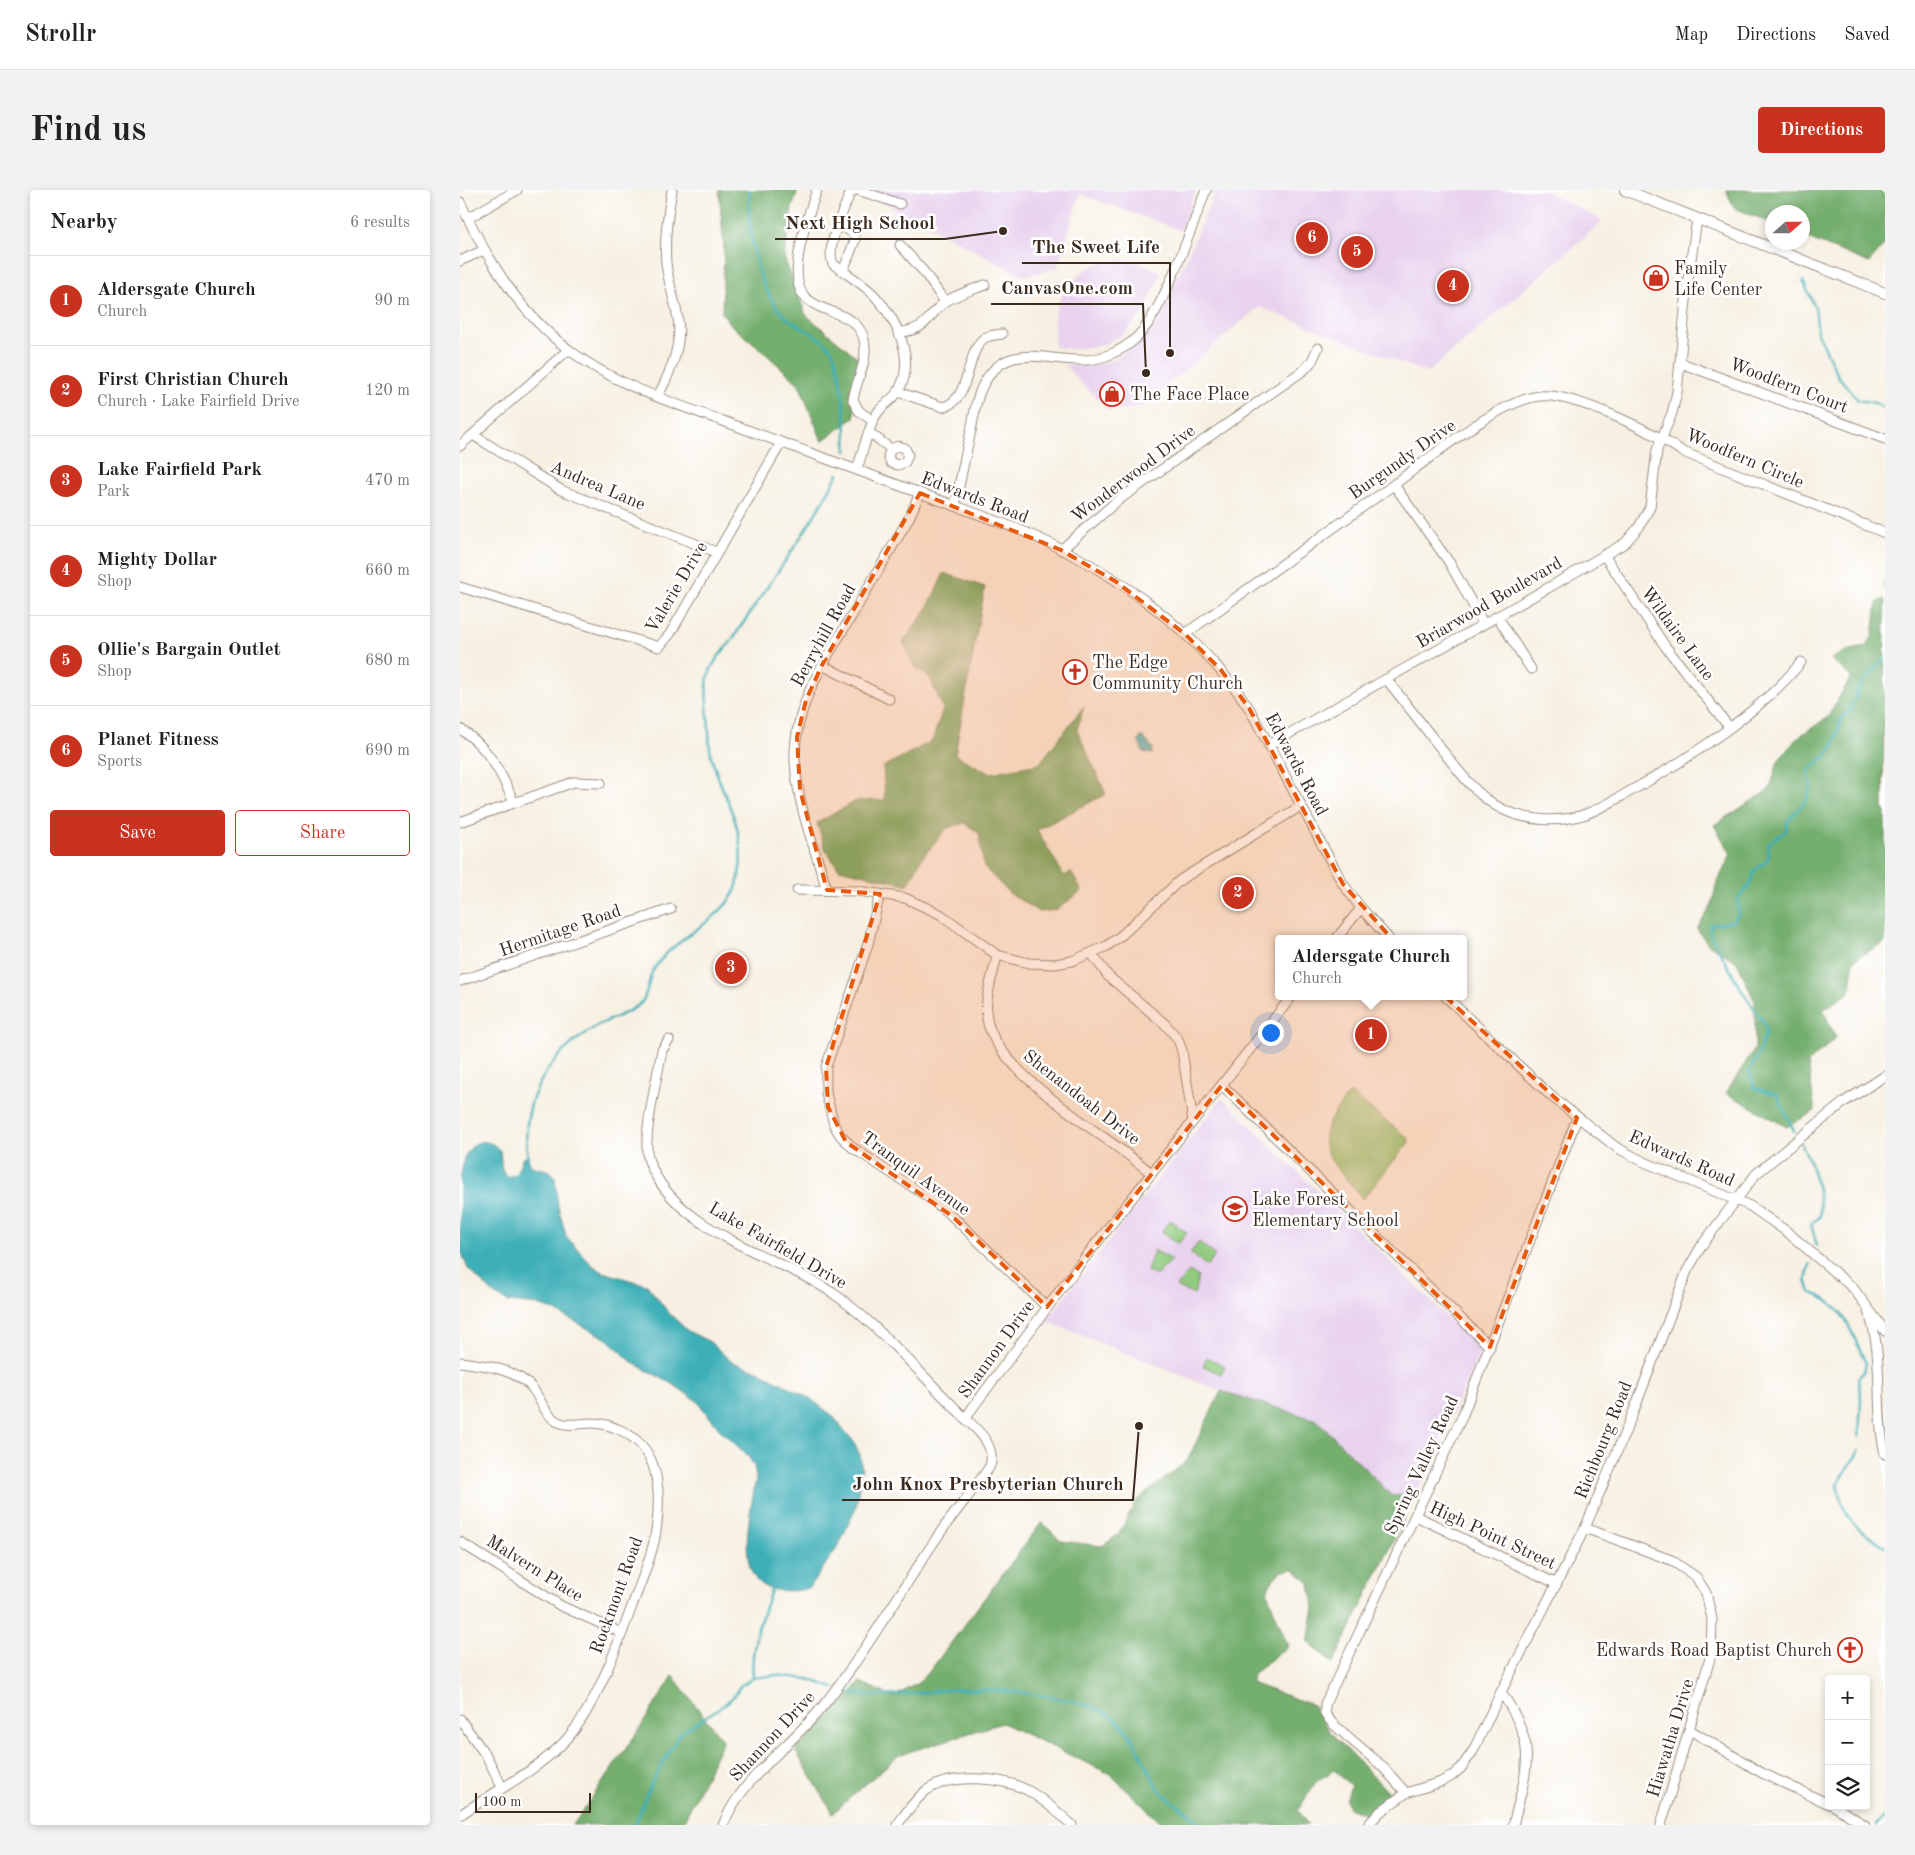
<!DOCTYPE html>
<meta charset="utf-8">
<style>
:root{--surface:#fff;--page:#f2f2f2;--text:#202124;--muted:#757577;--line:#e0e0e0;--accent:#c8321e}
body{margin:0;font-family:"Old Standard TT",serif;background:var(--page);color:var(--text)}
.controls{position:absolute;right:15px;bottom:15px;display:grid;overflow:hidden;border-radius:5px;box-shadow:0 2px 8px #0003}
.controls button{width:45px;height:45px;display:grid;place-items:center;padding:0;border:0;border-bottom:1px solid var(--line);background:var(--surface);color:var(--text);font:25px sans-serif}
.compass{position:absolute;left:1305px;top:15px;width:45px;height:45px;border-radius:50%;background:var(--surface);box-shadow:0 2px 8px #0003;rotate:69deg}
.scale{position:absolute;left:15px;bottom:12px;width:116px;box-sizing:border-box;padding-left:5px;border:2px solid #3b2a1e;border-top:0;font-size:14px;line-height:18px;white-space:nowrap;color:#3b2a1e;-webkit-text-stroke:4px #fff;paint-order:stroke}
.you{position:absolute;left:810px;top:842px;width:18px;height:18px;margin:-12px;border:4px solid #fff;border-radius:50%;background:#1a73e8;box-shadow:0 0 0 8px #1a73e833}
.badge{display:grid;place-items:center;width:32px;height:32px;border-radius:50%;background:var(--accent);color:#fff;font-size:16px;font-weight:700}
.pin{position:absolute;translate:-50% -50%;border:2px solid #fff;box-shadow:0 1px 5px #0006}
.popup{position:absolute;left:815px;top:745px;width:192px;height:65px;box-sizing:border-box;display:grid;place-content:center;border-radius:5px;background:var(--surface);filter:drop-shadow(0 1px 4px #0005);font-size:16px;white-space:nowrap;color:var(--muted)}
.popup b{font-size:19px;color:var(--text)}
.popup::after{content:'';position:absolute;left:50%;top:100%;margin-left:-10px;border:10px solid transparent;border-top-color:var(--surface)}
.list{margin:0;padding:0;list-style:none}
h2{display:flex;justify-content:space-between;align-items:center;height:65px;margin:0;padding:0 20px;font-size:21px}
h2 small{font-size:16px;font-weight:400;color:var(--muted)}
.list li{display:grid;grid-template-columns:32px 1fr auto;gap:15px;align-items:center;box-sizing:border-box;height:90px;padding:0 20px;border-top:1px solid var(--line)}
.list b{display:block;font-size:19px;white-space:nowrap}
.list p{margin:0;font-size:16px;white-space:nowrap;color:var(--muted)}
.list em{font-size:16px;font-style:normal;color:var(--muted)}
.actions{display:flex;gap:10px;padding:15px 20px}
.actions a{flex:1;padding:11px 0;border:1px solid var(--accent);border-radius:5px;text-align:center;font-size:18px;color:var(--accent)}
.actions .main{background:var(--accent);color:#fff}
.icon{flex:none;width:28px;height:28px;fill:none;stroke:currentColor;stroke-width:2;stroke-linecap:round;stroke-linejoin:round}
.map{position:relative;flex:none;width:1425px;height:1635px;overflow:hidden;border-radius:5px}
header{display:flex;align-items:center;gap:30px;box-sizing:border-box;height:70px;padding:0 25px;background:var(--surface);border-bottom:1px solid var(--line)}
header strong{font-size:24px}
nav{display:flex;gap:28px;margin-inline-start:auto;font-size:18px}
.intro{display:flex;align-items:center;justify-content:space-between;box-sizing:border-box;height:120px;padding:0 30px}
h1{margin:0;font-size:35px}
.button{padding:12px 22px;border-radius:5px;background:var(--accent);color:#fff;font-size:18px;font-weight:700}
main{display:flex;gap:30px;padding:0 30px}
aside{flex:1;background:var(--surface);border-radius:5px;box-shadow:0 2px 8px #0003}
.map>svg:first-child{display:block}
.built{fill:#e8d2ee}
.green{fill:#92cb7f;stroke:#667a4e}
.forest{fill:#75af6e;stroke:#586c46}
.water{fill:#3eafb7;stroke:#3c6c6a}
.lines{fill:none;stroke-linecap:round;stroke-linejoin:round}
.stream{stroke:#3eafb7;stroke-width:2.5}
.minor-casing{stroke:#998d80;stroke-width:11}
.major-casing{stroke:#998d80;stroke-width:12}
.minor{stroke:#fff;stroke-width:9}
.major{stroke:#fff;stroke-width:10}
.marked{fill:#e8590c;fill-opacity:0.2;stroke:#e8590c;stroke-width:4;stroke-dasharray:10 6;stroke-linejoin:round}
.labels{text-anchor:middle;stroke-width:5;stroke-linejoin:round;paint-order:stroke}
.poi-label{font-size:18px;fill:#3b2a1e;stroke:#fff;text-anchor:start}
.street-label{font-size:18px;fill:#3b2a1e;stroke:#fff}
.leader{fill:none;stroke:#3b2a1e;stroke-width:2}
.callout-dot{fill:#3b2a1e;stroke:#fff;stroke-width:2}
.callout-label{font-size:19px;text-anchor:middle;font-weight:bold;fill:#3b2a1e;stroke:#fff;stroke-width:5;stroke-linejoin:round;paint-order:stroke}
</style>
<header>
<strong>Strollr</strong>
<nav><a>Map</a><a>Directions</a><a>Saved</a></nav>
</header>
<div class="intro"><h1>Find us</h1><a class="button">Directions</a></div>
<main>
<aside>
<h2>Nearby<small>6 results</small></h2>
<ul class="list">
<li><span class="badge">1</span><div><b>Aldersgate Church</b><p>Church</p></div><em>90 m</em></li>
<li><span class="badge">2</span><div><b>First Christian Church</b><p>Church · Lake Fairfield Drive</p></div><em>120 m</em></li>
<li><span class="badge">3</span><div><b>Lake Fairfield Park</b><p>Park</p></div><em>470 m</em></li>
<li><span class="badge">4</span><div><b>Mighty Dollar</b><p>Shop</p></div><em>660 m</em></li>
<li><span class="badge">5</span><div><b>Ollie's Bargain Outlet</b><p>Shop</p></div><em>680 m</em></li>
<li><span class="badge">6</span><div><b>Planet Fitness</b><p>Sports</p></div><em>690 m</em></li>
</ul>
<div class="actions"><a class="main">Save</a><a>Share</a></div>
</aside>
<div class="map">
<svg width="1425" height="1635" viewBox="0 0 1425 1635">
<rect width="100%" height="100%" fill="#fff"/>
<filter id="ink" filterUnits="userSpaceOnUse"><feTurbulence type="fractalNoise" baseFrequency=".02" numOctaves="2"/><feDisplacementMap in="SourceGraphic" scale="10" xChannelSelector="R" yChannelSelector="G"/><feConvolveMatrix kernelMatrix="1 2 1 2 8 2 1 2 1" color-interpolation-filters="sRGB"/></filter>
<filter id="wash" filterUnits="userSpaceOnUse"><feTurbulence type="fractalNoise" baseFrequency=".0096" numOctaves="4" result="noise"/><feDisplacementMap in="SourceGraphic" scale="20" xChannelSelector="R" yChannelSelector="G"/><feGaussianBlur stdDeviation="1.12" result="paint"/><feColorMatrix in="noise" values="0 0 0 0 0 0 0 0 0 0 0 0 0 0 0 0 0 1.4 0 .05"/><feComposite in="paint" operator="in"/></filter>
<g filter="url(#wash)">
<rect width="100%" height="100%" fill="#f7f0e2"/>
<g class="built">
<path d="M399 0H736L720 40 620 4 597 78 564 86Z"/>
<path d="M756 0H1084L1143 31 968 183 799 117 683 216 649 221 604 175 630 176 655 169 679 152 707 112Z"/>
<path d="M660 69 681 73 701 82 684 122 662 145 644 155 613 159 594 157V128L599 110 611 93 625 80 639 73Z"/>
<path d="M762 908 1021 1160 956 1304 932 1306 857 1230 761 1201 586 1131Z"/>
</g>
<g class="green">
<path d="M890 903 948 948 949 952 903 1009C866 964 845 955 890 903Z"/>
<path d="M710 1030 727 1043 718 1054 702 1041Z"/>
<path d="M739 1052 755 1065 747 1076 730 1063Z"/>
<path d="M694 1060 712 1070 697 1085 687 1081Z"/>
<path d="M730 1081 738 1087 734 1105 716 1097Z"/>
<path d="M747 1167 765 1176 761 1184 743 1176Z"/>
</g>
<g class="forest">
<path d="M259 0H338L332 18 324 67 346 125 397 167 394 228 362 251 339 194 296 155 273 137 262 123 264 58Z"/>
<path d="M1266 0H1425V54L1409 73 1343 46 1342 22H1312V33L1274 18Z"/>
<path d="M484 383 525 397 495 565 530 583 579 574 624 516 617 540 646 604 577 640 604 686 611 682 622 701 596 720 579 722 549 703 524 677 519 643 504 633 487 638 462 668 448 695 379 679 366 661 357 633 396 611 425 610 423 577 472 551 483 519 470 488 455 477 443 452 467 419Z"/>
<path d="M1423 409 1425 410 1423 619 1425 620V752L1394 770 1389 803 1363 820 1376 848 1348 873 1355 921 1327 937 1266 903 1295 858V812L1277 772 1248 754 1237 739 1252 715 1256 695 1271 664 1254 635 1310 599 1318 571 1337 548 1368 527 1391 487 1371 469 1386 461 1405 457 1413 446 1417 413Z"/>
<path d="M761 1201 857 1230 932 1306 956 1304 873 1474 848 1452 854 1417 850 1394 834 1379C818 1380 813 1388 807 1402L828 1456 793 1484 791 1493 853 1515 870 1542 933 1607 908 1626 889 1618 886 1610 891 1596 874 1580 856 1592 838 1620 848 1635H703L650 1584 542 1533 439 1565 373 1623 335 1560 372 1524 400 1492 433 1507 458 1493 472 1478 582 1332 601 1351 642 1356 659 1344 676 1311 727 1271Z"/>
<path d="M213 1486 263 1551 222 1635H113L178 1541Z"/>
</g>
<g class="water">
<path d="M682 546 693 558 692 564 683 562 678 550Z"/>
<path d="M23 951 33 954 40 960 42 980 47 987 56 984 62 969 67 966 71 976 90 981 95 988 98 1015 106 1046 132 1075 143 1082 187 1095 209 1123 228 1141 250 1152 272 1172 296 1180 348 1207 372 1225 394 1252 400 1265 402 1279 396 1317 379 1355 350 1397C339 1402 328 1401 316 1400 270 1395 292 1317 296 1288L294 1276 288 1266 259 1239 237 1211 214 1195 173 1173 147 1149 95 1121 78 1115 48 1112 34 1104 8 1079 0 1059V990L4 968 9 960 14 954Z"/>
</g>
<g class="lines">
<g class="stream">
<path d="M290 0C286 37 297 104 327 128 341 139 360 145 371 159 382 175 387 240 386 261"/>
<path d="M1343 91 1355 117 1358 143 1378 186 1398 210 1415 213 1425 219"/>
<path d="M1425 392V398"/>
<path d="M1334 941 1317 905 1295 898 1289 882 1299 864 1306 840 1304 833 1282 801 1250 744V735L1274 731 1278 724V709L1290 694 1294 681 1308 670 1309 653 1326 641 1328 630 1346 611 1351 595 1348 582 1371 561 1382 527 1390 521 1400 496 1425 468"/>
<path d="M1341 953C1353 976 1361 999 1360 1026L1351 1034 1357 1056"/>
<path d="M68 968C59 910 88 865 137 836 151 828 169 824 181 813 187 807 188 794 191 785 194 778 201 769 206 764 228 742 258 730 274 703 278 696 279 687 280 678 285 635 263 608 252 569 248 556 250 542 248 528 245 492 244 480 270 453 307 396 347 343 378 284"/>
<path d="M1350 1074 1346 1090 1350 1102C1387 1115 1390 1142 1406 1173L1404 1182 1398 1188 1401 1209 1399 1247"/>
<path d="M1399 1261 1377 1295C1384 1330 1395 1339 1425 1356"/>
<path d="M293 1488C290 1455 301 1428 312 1398"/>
<path d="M379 1500C414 1511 450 1503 485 1500 526 1497 628 1504 659 1532 678 1550 685 1579 700 1600 711 1615 732 1620 740 1635"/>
<path d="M175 1635 190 1596 220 1543 264 1515 274 1506 280 1496 293 1488 316 1485 348 1489 374 1498"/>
<path d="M1416 1635 1425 1627"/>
</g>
</g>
</g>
<g filter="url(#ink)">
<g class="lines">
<defs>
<g id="minor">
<path d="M357 0C349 23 325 87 345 107 362 125 398 121 404 150 409 171 396 190 393 210L399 221 413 231"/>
<path d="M395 0 390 3C384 20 365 57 373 74 386 84 404 94 415 106 437 130 456 169 439 200 434 209 424 214 418 222 408 236 403 263 397 279"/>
<path d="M398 0 440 14"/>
<path d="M0 12C26 67 58 122 108 159 154 195 216 214 271 234 333 257 395 279 457 302 494 316 531 328 567 343 653 380 737 440 789 518L883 694 901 718 929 749"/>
<path d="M8 28 57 0"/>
<path d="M379 33 394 44 395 50 383 81"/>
<path d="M440 55 464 82 485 112"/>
<path d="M0 71 24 60"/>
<path d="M438 143C471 138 464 128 485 112 497 104 512 100 525 95"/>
<path d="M1221 173 1425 249"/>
<path d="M438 202 483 217C511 210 505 166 523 149 528 145 536 145 542 144"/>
<path d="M198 206C210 183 222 156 218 129 215 110 208 92 206 73 204 48 208 24 212 0"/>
<path d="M410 243 431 259 438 256 445 258 448 265 445 272 438 275 431 273 428 266 431 259"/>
<path d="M13 245 101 300 256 362"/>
<path d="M0 256 108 160"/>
<path d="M934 295 989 372 1023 433"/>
<path d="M495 316C500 291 505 266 511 241 514 227 515 211 522 197 545 149 586 172 626 170 643 169 661 161 674 150 703 125 731 38 746 0"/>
<path d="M601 360 657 311 844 180 852 171 858 158"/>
<path d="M1144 365 1205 456 1269 537"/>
<path d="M0 397 199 457 210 444 321 253"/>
<path d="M1037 426 1071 479"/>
<path d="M725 444C794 395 863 346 932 296 966 271 1039 210 1080 206 1112 202 1195 243 1223 262L1425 343"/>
<path d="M362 475 429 509"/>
<path d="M927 490C944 511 961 533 978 555 997 578 1014 605 1042 619 1067 631 1096 633 1123 625 1139 620 1153 611 1167 603 1222 573 1303 521 1341 472"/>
<path d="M0 539C28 556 42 584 54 613"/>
<path d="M809 555 1095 394 1165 353 1179 337 1190 317 1197 260 1212 223 1217 202 1228 90 1237 29"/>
<path d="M0 632 114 592 141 593"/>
<path d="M337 700 398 701 445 708 480 724 537 765 569 773 595 774 612 771 647 756 663 744 720 690 841 616"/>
<path d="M367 700C355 658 337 615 335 571 333 512 369 465 397 417 414 387 432 358 449 328L460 303"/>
<path d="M420 704 408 754 366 877V903L374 935 380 945 393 958 465 1005 492 1026 587 1117"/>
<path d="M876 749 901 718"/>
<path d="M632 764 648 786 705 834 718 849 722 861 733 931"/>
<path d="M537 765C533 787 524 807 527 829 536 884 649 946 691 983"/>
<path d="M0 791 211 719"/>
<path d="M985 806 1091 906 1156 957 1182 971 1290 1016 1326 1041 1393 1098 1425 1141"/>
<path d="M209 850 202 860C198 885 181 951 189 971 216 1044 320 1065 377 1106 425 1141 464 1188 506 1229"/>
<path d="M762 895 1030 1157"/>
<path d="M1408 1121C1425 1165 1414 1216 1425 1264"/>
<path d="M0 1172C24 1175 57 1179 73 1199 81 1210 85 1225 98 1232 109 1237 120 1233 132 1233 149 1233 171 1243 182 1256 202 1279 200 1319 195 1347 191 1368 182 1389 175 1408 159 1451 136 1518 105 1551 78 1580 34 1602 0 1625"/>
<path d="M956 1326 1097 1394"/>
<path d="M1125 1338 1211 1370 1236 1387 1246 1403 1252 1429 1251 1465 1201 1635"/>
<path d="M0 1352 101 1416 162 1443"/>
<path d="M1041 1502C1078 1556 1068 1575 1053 1635"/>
<path d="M0 1529 27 1567 42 1597"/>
<path d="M1230 1540 1302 1583 1369 1614"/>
<path d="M946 1603 922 1576 872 1533 865 1524V1514L1002 1227 1117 928"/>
<path d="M1374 1616 1405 1635"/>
<path d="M263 1635C281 1588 331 1556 363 1516 405 1463 438 1405 476 1349 492 1324 514 1301 530 1276 536 1256 519 1241 506 1229L511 1220 619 1075 832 806"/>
<path d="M437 1635C446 1623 455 1609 467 1600 492 1583 541 1587 567 1600 583 1609 599 1623 612 1635"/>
<path d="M908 1635 920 1622 946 1603 981 1592 992 1586 1001 1578 1013 1561 1041 1502 1125 1338 1173 1223 1227 1081 1242 1055 1296 984 1384 912 1425 886"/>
</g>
<path id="major" d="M1165 0 1425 103"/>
</defs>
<use href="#minor" class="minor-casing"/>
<use href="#major" class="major-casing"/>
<use href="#minor" class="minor"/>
<use href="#major" class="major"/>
</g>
</g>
<path class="marked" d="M460 303 601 360 655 391 725 444 761 480 789 518 883 694 975 797 1117 928 1030 1157 762 895 587 1117 492 1026 386 952 368 917 366 877 420 704 367 700 340 600 337 547 346 510 362 475Z"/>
<defs>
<symbol id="shop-ring" viewBox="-11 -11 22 22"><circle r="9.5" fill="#fff" stroke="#c8321e" stroke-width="1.5"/><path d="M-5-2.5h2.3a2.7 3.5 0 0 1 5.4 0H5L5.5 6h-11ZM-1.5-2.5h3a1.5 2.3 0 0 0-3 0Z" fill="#c8321e"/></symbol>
<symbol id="church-ring" viewBox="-11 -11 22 22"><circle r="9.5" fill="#fff" stroke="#c8321e" stroke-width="1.5"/><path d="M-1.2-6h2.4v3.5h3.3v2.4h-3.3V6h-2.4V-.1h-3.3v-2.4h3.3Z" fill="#c8321e"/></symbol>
<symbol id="school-ring" viewBox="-11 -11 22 22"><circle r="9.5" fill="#fff" stroke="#c8321e" stroke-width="1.5"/><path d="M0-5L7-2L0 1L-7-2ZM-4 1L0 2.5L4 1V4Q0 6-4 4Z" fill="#c8321e"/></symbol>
</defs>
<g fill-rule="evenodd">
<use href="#shop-ring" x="1182" y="74" width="28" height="28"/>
<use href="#shop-ring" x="638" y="190" width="28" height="28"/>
<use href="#church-ring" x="601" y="468" width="28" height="28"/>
<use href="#school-ring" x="761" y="1005" width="28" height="28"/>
<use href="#church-ring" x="1376" y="1446" width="28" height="28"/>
</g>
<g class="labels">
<g class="poi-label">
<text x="1214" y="84">Family<tspan x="1214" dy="21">Life Center</tspan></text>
<text x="670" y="210">The Face Place</text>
<text x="632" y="478">The Edge<tspan x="632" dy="21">Community Church</tspan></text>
<text x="792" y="1015">Lake Forest<tspan x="792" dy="21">Elementary School</tspan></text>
<text x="1372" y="1466" text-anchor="end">Edwards Road Baptist Church</text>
</g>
<g class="street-label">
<text transform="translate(1329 195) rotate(21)" y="6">Woodfern Court</text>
<text transform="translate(1285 268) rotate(23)" y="6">Woodfern Circle</text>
<text transform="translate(942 269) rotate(-35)" y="6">Burgundy Drive</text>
<text transform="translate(673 283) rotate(-37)" y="6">Wonderwood Drive</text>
<text transform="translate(138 295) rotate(23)" y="6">Andrea Lane</text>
<text transform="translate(515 307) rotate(21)" y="6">Edwards Road</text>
<text transform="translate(216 397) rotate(-59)" y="6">Valerie Drive</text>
<text transform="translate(1029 412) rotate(-30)" y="6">Briarwood Boulevard</text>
<text transform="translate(1218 443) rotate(54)" y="6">Wildaire Lane</text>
<text transform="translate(363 445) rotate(-61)" y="6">Berryhill Road</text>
<text transform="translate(837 574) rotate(62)" y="6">Edwards Road</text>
<text transform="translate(100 740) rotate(-19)" y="6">Hermitage Road</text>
<text transform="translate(622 907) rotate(38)" y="6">Shenandoah Drive</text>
<text transform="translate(1222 968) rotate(24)" y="6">Edwards Road</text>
<text transform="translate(456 983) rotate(36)" y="6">Tranquil Avenue</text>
<text transform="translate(318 1055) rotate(30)" y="6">Lake Fairfield Drive</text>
<text transform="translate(536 1159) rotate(-54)" y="6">Shannon Drive</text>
<text transform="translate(1143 1250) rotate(-68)" y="6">Richbourg Road</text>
<text transform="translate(961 1275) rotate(-65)" y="6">Spring Valley Road</text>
<text transform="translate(1033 1345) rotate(25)" y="6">High Point Street</text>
<text transform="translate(75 1378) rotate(32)" y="6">Malvern Place</text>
<text transform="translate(156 1405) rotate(-70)" y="6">Rockmont Road</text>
<text transform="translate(312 1546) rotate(-47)" y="6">Shannon Drive</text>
<text transform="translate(1210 1548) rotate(-73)" y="6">Hiawatha Drive</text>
</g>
</g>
<path class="leader" d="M543 41L485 49H315M710 163L710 73H562M686 183L683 114H531M679 1236L673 1310H382"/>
<g class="callout-dot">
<circle cx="543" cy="41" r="5"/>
<circle cx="710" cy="163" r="5"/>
<circle cx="686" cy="183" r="5"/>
<circle cx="679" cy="1236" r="5"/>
</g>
<g class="callout-label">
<text x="400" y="39">Next High School</text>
<text x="636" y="63">The Sweet Life</text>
<text x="607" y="104">CanvasOne.com</text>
<text x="528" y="1300">John Knox Presbyterian Church</text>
</g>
</svg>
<div class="controls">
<button>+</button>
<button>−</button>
<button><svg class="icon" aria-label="layers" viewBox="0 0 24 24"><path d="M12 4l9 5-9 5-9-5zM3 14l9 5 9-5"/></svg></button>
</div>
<svg class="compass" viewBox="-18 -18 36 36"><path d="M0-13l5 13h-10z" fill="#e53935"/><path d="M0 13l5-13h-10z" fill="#757577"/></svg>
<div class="scale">100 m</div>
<div class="you"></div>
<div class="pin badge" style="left:911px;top:845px">1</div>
<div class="popup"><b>Aldersgate Church</b>Church</div>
<div class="pin badge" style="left:778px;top:703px">2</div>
<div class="pin badge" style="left:271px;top:778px">3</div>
<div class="pin badge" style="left:993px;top:96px">4</div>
<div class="pin badge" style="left:897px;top:62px">5</div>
<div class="pin badge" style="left:852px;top:48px">6</div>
</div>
</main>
